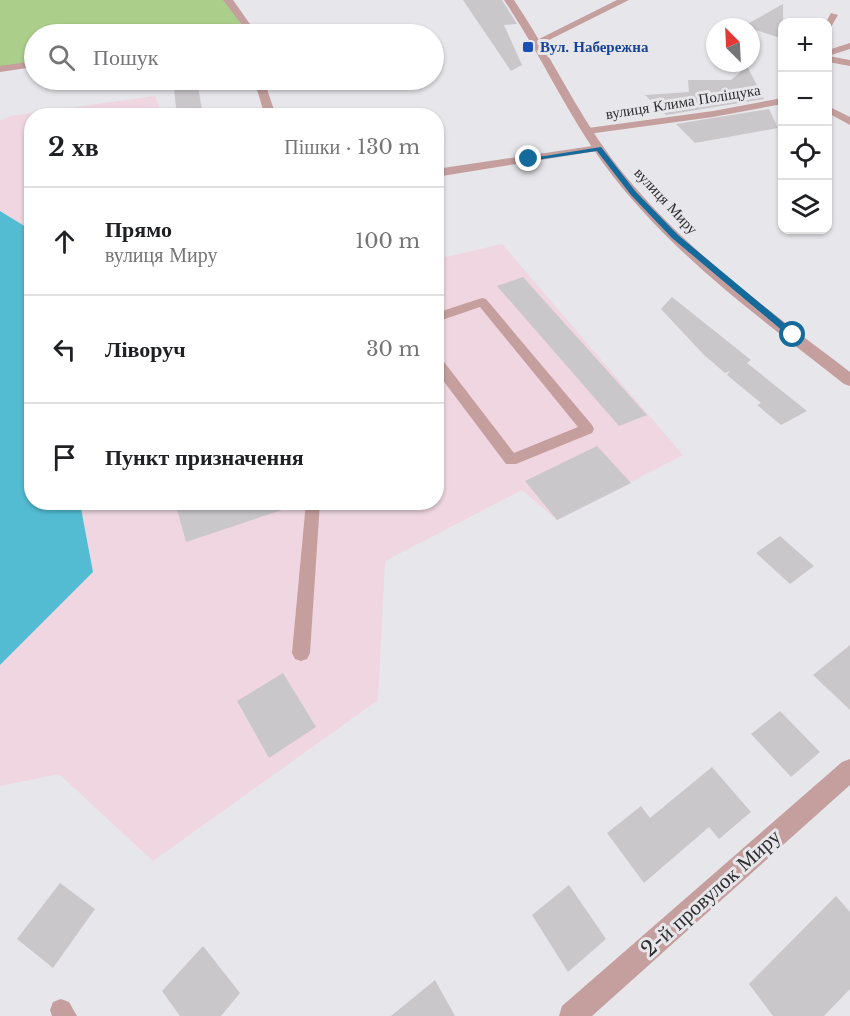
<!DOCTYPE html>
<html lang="uk">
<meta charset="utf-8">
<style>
:root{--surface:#fff;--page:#f2f2f2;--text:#202124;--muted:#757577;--line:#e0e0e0}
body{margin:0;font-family:"Libre Baskerville",serif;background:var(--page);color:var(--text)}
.controls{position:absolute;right:18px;top:18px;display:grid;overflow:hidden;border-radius:12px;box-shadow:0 2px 4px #0004}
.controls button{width:54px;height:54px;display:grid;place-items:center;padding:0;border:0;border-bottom:2px solid var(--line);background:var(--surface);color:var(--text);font:30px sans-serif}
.compass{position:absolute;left:706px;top:18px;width:54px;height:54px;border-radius:50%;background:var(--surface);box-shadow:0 2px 4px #0004;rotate:336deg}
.stop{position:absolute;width:18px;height:18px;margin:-14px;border:4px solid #146b9b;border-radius:50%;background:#fff}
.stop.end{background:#146b9b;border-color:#fff;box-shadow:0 2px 6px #0008}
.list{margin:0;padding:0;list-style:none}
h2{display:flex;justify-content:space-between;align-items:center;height:78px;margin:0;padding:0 24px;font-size:26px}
h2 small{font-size:20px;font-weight:400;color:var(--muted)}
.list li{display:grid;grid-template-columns:39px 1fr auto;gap:18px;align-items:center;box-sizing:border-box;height:108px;padding:0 24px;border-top:2px solid var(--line)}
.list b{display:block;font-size:22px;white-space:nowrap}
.list p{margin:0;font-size:20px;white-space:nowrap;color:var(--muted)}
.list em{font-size:20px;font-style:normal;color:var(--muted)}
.icon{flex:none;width:33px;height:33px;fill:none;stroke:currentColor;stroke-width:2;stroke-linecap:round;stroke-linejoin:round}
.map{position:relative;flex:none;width:850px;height:1016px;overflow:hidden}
.search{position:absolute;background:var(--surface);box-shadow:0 2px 4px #0004;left:24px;top:24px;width:420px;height:66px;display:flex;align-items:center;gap:15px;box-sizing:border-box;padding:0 21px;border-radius:33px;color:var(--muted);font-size:22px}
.panel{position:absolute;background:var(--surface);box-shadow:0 2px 4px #0004;left:24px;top:108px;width:420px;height:402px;border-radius:24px}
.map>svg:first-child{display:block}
.industrial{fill:#efd6e0}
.green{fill:#abce8b}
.water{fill:#53bcd3}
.building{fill:#cac7ca}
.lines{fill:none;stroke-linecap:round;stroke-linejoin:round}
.service{fill:#c59f9e;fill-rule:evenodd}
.minor{fill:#c59f9e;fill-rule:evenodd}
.tertiary{fill:#c59f9e;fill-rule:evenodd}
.route{fill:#146b9b}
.transit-dot{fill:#1a4fb4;stroke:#e7e7eb;stroke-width:2}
.labels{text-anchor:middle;stroke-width:6;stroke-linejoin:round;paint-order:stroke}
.far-transit-label{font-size:15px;font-weight:bold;fill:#164399;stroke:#e7e7eb;text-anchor:start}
.far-street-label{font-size:15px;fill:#2d2d2f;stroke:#e7e7eb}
.near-street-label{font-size:21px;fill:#2d2d2f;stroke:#e7e7eb}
</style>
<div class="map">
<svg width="850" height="1016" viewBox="0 0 850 1016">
<rect width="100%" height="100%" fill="#e7e7eb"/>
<g class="industrial">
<path d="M155 96 163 115 32 116 31 230 0 211V121L10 116Z"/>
<path d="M502 244 683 455 557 520 522 490 385 561 378 700 153 861 59 774 0 786V665L93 572 80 503 436 502 437 259Z"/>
</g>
<path class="green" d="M0 0H228L240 13 253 34H34V64L0 69Z"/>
<path class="water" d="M0 211 31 230 32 502 80 503 93 572 0 665Z"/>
<g class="building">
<path d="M463 0H502L517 24 504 25 522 65 511 71Z"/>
<path d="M783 4V39L744 26Z"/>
<path d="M747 66 764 99 666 115 645 95 689 92 688 80H731Z"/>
<path d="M173 80H197L203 116H177Z"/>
<path d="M769 109 778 128 695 143 676 124Z"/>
<path d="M523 277 647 415 619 426 497 286Z"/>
<path d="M672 297 751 360 747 363 807 411 781 425 757 405 761 403 727 375 730 371 725 373 704 355 661 309Z"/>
<path d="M597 446 631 483 557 520 525 481Z"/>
<path d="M175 502H290L291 507 186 542Z"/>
<path d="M780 536 814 566 790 584 756 553Z"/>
<path d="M850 645V710L813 675Z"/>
<path d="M283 673 316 727 269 758 237 701Z"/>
<path d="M780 711 820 752 791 777 751 734Z"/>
<path d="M712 767 751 812 719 839 709 827 644 883 607 833 641 806 650 818Z"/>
<path d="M60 883 95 909 53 968 17 939Z"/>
<path d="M569 885 606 939 568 972 532 915Z"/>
<path d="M836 896 850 912V989L824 1016H773L749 984Z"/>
<path d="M203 946 240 993 221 1016H180L162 991Z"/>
<path d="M435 980 455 1016H391Z"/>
</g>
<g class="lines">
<g class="service">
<path d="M831 13 838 15 831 27H828L826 22Z"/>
<path d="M482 298 486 299 592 425 594 429 592 433 516 464H506L436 371V357L441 358 514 453 578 427 480 307 436 322V313Z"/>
<path d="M306 502H320L310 653 307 659 301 661 295 659 292 653Z"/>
<path d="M61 999 69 1002 77 1016H52L50 1010 53 1002Z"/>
</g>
<g class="minor">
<path d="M223 0H233L257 34H249Z"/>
<path d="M617 0H629L541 44 533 42Z"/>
<path d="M850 43V49L828 56 850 60V66L828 62V50Z"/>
<path d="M34 61V67L0 72V66Z"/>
<path d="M254 80H264L276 116H265Z"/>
<path d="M782 98V104L713 117 588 134 582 131 588 128 713 111Z"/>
<path d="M828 106 850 117V125L828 113Z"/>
<path d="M599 145 603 146V150L436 177V169Z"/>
<path d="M850 759V785L592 1016H559L562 1006 842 762Z"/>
</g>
<path class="tertiary" d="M504 0H514C549 52 575 109 612 159 677 245 766 308 850 372V386L844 384C759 317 668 252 603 163 566 112 540 53 504 0Z"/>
</g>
<path class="route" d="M601 147 636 192 678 235 796 333V337H790L672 238 631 195 597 151 529 161 526 159Z"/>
<rect class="transit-dot" x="522" y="41" width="12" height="12" rx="3"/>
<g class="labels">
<g class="far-transit-label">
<text x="540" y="52">Вул. Набережна</text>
</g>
<g class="far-street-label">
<text transform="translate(683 102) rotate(-9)" y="5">вулиця Клима Поліщука</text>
<text transform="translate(666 201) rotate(47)" y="5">вулиця Миру</text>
</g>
<g class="near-street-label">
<text transform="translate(711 893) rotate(-42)" y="7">2-й провулок Миру</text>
</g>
</g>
</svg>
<div class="controls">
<button>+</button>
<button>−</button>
<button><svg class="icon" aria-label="locate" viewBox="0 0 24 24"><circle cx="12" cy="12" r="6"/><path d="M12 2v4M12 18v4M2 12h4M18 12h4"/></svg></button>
<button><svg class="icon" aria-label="layers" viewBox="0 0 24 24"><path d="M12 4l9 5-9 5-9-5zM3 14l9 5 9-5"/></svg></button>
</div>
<svg class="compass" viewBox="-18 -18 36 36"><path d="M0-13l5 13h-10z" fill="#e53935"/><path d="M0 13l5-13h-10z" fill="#757577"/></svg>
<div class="stop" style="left:793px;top:335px"></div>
<div class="stop end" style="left:529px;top:159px"></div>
<div class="search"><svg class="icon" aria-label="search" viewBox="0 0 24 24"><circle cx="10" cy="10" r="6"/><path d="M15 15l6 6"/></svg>Пошук</div>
<section class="panel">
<h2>2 хв<small>Пішки · 130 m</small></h2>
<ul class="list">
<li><svg class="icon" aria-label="ahead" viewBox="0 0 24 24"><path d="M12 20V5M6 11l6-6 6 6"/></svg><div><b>Прямо</b><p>вулиця Миру</p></div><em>100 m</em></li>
<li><svg class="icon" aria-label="left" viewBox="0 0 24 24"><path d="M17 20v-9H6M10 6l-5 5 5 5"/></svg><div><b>Ліворуч</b></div><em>30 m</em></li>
<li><svg class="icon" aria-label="arrive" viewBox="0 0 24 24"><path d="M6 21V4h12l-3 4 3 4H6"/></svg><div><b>Пункт призначення</b></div></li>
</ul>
</section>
</div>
